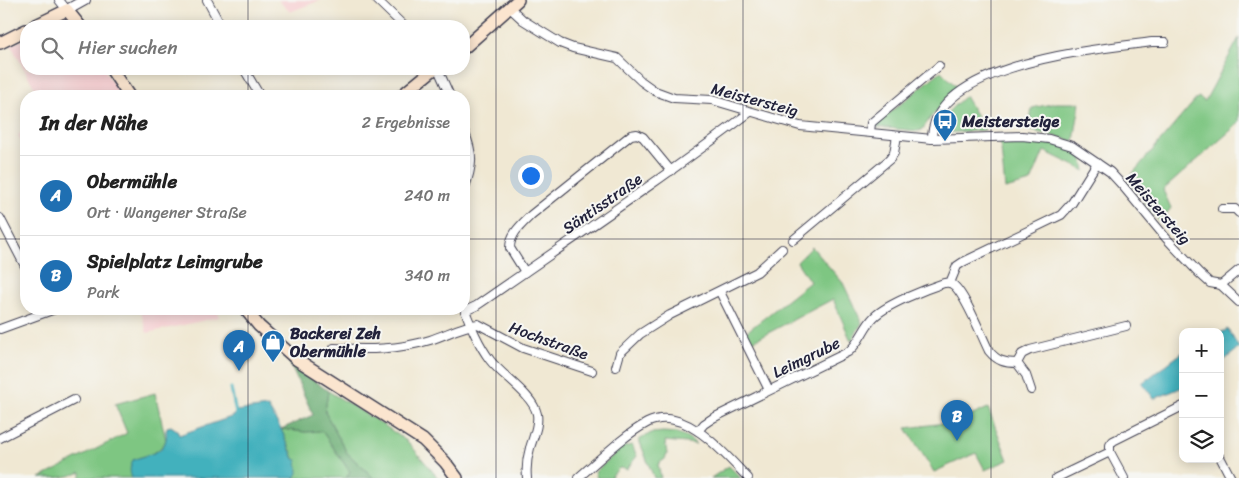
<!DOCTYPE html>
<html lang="de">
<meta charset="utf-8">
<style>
:root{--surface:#fff;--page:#f2f2f2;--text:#222;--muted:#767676;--line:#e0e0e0;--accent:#1f6fb2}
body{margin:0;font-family:Sriracha,sans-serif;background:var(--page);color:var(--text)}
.controls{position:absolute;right:15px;bottom:15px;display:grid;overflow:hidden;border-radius:10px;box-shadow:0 2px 12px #0003}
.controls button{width:45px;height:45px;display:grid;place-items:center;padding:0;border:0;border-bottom:1px solid var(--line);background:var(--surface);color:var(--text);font:25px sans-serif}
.you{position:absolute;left:530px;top:175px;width:18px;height:18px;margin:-12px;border:4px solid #fff;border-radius:50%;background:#1a73e8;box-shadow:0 0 0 8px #1a73e833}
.badge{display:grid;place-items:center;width:32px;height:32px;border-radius:50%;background:var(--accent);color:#fff;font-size:16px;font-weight:700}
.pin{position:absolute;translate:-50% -41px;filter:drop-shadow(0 1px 2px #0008)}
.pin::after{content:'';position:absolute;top:26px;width:18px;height:15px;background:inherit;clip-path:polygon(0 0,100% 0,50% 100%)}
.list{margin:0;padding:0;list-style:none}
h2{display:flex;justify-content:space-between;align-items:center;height:65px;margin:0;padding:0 20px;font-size:21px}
h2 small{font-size:16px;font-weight:400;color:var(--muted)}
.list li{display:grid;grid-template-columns:32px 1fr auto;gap:15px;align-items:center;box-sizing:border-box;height:80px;padding:0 20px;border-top:1px solid var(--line)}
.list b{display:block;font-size:19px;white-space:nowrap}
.list p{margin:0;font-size:16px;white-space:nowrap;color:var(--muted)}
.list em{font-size:16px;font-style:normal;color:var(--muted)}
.icon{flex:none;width:28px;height:28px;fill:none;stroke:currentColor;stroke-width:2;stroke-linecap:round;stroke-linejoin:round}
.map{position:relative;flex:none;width:1239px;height:478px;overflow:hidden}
.search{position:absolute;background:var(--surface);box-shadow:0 2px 12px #0003;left:20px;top:20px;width:450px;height:55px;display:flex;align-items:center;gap:12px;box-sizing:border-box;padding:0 18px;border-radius:20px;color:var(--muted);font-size:19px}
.panel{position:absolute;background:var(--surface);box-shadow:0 2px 12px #0003;left:20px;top:90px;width:450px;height:225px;border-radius:20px}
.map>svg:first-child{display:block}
.built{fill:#f7cfd2}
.green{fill:#7ec682;stroke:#50745e}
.forest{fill:#66ab70;stroke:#446656}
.water{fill:#42b1bd;stroke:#326a7c}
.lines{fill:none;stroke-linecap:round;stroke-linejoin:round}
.stream{stroke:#42b1bd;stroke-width:3}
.minor-casing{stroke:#414052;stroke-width:10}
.tertiary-casing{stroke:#414052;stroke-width:12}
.secondary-casing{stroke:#414052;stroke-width:14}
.minor{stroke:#fff;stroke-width:8}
.tertiary{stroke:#fff;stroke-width:10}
.secondary{stroke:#fbe5cf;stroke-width:11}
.grid{fill:none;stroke:#22223b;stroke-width:1;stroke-opacity:0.55}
.labels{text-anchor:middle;stroke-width:4;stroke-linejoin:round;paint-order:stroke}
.street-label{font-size:16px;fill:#22223b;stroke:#f6f6f2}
.poi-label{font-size:16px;font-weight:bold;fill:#22223b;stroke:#f6f6f2;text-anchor:start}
</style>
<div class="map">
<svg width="1239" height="478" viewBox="0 0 1239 478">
<rect width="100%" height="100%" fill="#f6f6f2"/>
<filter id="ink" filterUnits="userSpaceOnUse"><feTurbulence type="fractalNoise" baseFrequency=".02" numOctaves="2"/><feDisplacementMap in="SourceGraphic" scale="10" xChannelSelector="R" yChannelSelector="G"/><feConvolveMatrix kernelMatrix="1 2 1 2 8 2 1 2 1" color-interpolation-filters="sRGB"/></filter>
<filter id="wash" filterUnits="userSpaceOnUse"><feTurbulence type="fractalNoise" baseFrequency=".0096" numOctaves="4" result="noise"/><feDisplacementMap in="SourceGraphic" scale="20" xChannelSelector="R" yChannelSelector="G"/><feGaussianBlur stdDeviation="1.12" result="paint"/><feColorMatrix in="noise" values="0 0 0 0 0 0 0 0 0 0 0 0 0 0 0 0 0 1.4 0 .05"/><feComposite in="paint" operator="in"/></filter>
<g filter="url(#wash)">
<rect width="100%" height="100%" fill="#f0e8d3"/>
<g class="built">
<path d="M278 0H321L290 12Z"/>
<path d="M26 38V69H104L121 96H39L11 45Z"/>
<path d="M26 130V152L18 135Z"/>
<path d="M140 309H217L219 317 147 333Z"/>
</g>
<g class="green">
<path d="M1239 38V121L1237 125 1163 190 1171 208 1160 222 1127 180 1198 97 1205 101Z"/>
<path d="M941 71 958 88 931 117 922 130 918 131 876 127V124Z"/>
<path d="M965 96 985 130 946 133C934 119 955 106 965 96Z"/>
<path d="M1056 103H1080L1074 141 1029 130 1032 108Z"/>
<path d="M1000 139C1019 139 1067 141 1080 156 1084 161 1084 166 1085 171L1044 151 1031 182 1005 189Z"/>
<path d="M812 247 843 283 862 323 851 341 833 299 749 343 745 333 810 282 797 262Z"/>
<path d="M328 391 381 423 408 442 438 478H374L347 453 325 412Z"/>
<path d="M155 393 166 440C158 455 148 454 133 460L132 478H81V472C68 478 54 478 40 478L127 433 115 404Z"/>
<path d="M988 408 1008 460 985 470 976 453 934 472 906 428 960 421Z"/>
<path d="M281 429 305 432 322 431 350 472 346 478H295C301 465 286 442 281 429Z"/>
<path d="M663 432C678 433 684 433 696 444L665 441 667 454 665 459 658 464 661 478H654L639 440 651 433Z"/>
<path d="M632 445 637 456 627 469 619 468 610 478H597L595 472 622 447Z"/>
<path d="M729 466 741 478H711Z"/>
</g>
<path class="forest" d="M289 362 328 391 325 412 347 453 374 478H346L350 472 322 431 305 432 281 429 313 415Z"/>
<g class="water">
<path d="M1228 329 1239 348 1220 364V333Z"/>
<path d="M1183 352V387L1154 399 1142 383Z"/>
<path d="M268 407 281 429 294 459 297 460 298 473 295 478H132C129 471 130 466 133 460 144 455 164 454 166 439 167 434 165 432 167 427L171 426 177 430 179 435 234 416 235 411Z"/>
</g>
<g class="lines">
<path class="stream" d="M231 388 236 414"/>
</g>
</g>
<g filter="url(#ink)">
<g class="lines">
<defs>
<g id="minor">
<path d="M59 0 67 10"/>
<path d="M207 0 221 26"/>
<path d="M377 0 404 26"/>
<path d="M510 8 523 20 560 43 573 48 617 58 641 81 655 91 674 98 712 100 800 126 932 139 1022 136 1049 139 1072 146 1110 172 1122 185 1166 238 1199 273 1210 283 1221 285 1239 302"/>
<path d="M244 69 260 96"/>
<path d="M438 69 450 96"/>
<path d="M464 131C474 155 473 165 464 190"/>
<path d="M870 132 871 123 939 66"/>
<path d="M932 139C932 63 1098 49 1152 42H1165"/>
<path d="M1222 209H1235L1239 213"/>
<path d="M0 218 26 268"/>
<path d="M793 240 890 159 894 153 897 136"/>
<path d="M525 272 510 248C510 234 521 225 531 215L631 135 637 134 643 137 671 171"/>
<path d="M950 283 957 266 963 262 1061 215 1072 203 1097 163"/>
<path d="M1221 285 1239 270"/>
<path d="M720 292 769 390"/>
<path d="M464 308C471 326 478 344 490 360 501 375 533 395 537 414 539 426 533 437 530 448 527 458 526 468 527 478"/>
<path d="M465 311 476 306C568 242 661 180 750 112"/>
<path d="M0 329 55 309"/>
<path d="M334 348C367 350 398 350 430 340 446 335 461 326 478 324L523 348 592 371"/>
<path d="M1017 363 1022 354 1030 350 1126 326"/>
<path d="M616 367 620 353 640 334 670 315 757 272 782 249"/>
<path d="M698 431 704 424 713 418 848 352C860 343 863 328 874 317 887 304 926 289 944 283 948 283 949 282 952 284 964 291 982 337 989 351 997 361 1005 363 1017 363L1026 375 1031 390"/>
<path d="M0 438 74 400"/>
<path d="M1220 457 1231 478"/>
<path d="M578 478C598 461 624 435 647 423 684 404 725 454 748 478"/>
<path d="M1056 478 1110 452"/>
<path d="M1124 478 1110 452V445L1113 441 1183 406"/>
</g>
<path id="tertiary" d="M67 10 85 0"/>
<g id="secondary">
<path d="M34 26 67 10 80 26"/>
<path d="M0 43 26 30"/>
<path d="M464 48 518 0"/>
<path d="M111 69 129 96"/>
<path d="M401 96 434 69"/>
<path d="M245 309 259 326 296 359 423 440 445 462 457 478"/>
</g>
</defs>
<use href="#minor" class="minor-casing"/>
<use href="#tertiary" class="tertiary-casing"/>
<use href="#secondary" class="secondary-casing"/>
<use href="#minor" class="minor"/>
<use href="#tertiary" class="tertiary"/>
<use href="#secondary" class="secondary"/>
</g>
</g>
<path class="grid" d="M248 0V26M496 0V478M743 0V478M991 0V478M248 69V96M0 239H26M464 239H1239M248 309V478"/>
<defs>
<symbol id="bus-pin" viewBox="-11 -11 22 30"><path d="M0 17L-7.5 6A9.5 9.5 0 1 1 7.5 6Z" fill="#1f6fb2" stroke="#f6f6f2"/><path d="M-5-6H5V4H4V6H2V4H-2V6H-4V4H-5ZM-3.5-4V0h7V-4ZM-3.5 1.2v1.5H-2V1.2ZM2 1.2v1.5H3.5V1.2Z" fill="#fff"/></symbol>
<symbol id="shop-pin" viewBox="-11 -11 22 30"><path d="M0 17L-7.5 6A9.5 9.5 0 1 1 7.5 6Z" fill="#1f6fb2" stroke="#f6f6f2"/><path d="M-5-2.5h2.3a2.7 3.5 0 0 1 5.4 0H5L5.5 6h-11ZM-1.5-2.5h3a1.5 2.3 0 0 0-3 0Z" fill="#fff"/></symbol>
</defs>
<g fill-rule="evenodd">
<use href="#bus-pin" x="931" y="107" width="28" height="38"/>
<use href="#shop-pin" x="259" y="328" width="28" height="38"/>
</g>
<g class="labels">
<g class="street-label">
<text transform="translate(755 99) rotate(15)" y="6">Meistersteig</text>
<text transform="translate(602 203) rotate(-35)" y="6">Säntisstraße</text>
<text transform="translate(1159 208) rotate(49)" y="6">Meistersteig</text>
<text transform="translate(549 340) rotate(20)" y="6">Hochstraße</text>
<text transform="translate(806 357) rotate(-26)" y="6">Leimgrube</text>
</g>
<g class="poi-label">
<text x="962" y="127">Meistersteige</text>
<text x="290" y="339">Backerei Zeh<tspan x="290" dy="18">Obermühle</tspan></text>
</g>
</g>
</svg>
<div class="controls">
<button>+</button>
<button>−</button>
<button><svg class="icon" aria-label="layers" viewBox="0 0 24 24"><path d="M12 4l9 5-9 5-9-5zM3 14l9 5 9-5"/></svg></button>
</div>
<div class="you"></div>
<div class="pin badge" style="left:239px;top:371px">A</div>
<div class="pin badge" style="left:957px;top:441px">B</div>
<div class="search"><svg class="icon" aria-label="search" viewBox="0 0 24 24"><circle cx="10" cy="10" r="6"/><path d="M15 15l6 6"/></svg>Hier suchen</div>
<section class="panel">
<h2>In der Nähe<small>2 Ergebnisse</small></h2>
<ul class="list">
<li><span class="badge">A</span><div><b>Obermühle</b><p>Ort · Wangener Straße</p></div><em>240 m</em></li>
<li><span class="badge">B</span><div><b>Spielplatz Leimgrube</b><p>Park</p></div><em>340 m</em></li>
</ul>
</section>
</div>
